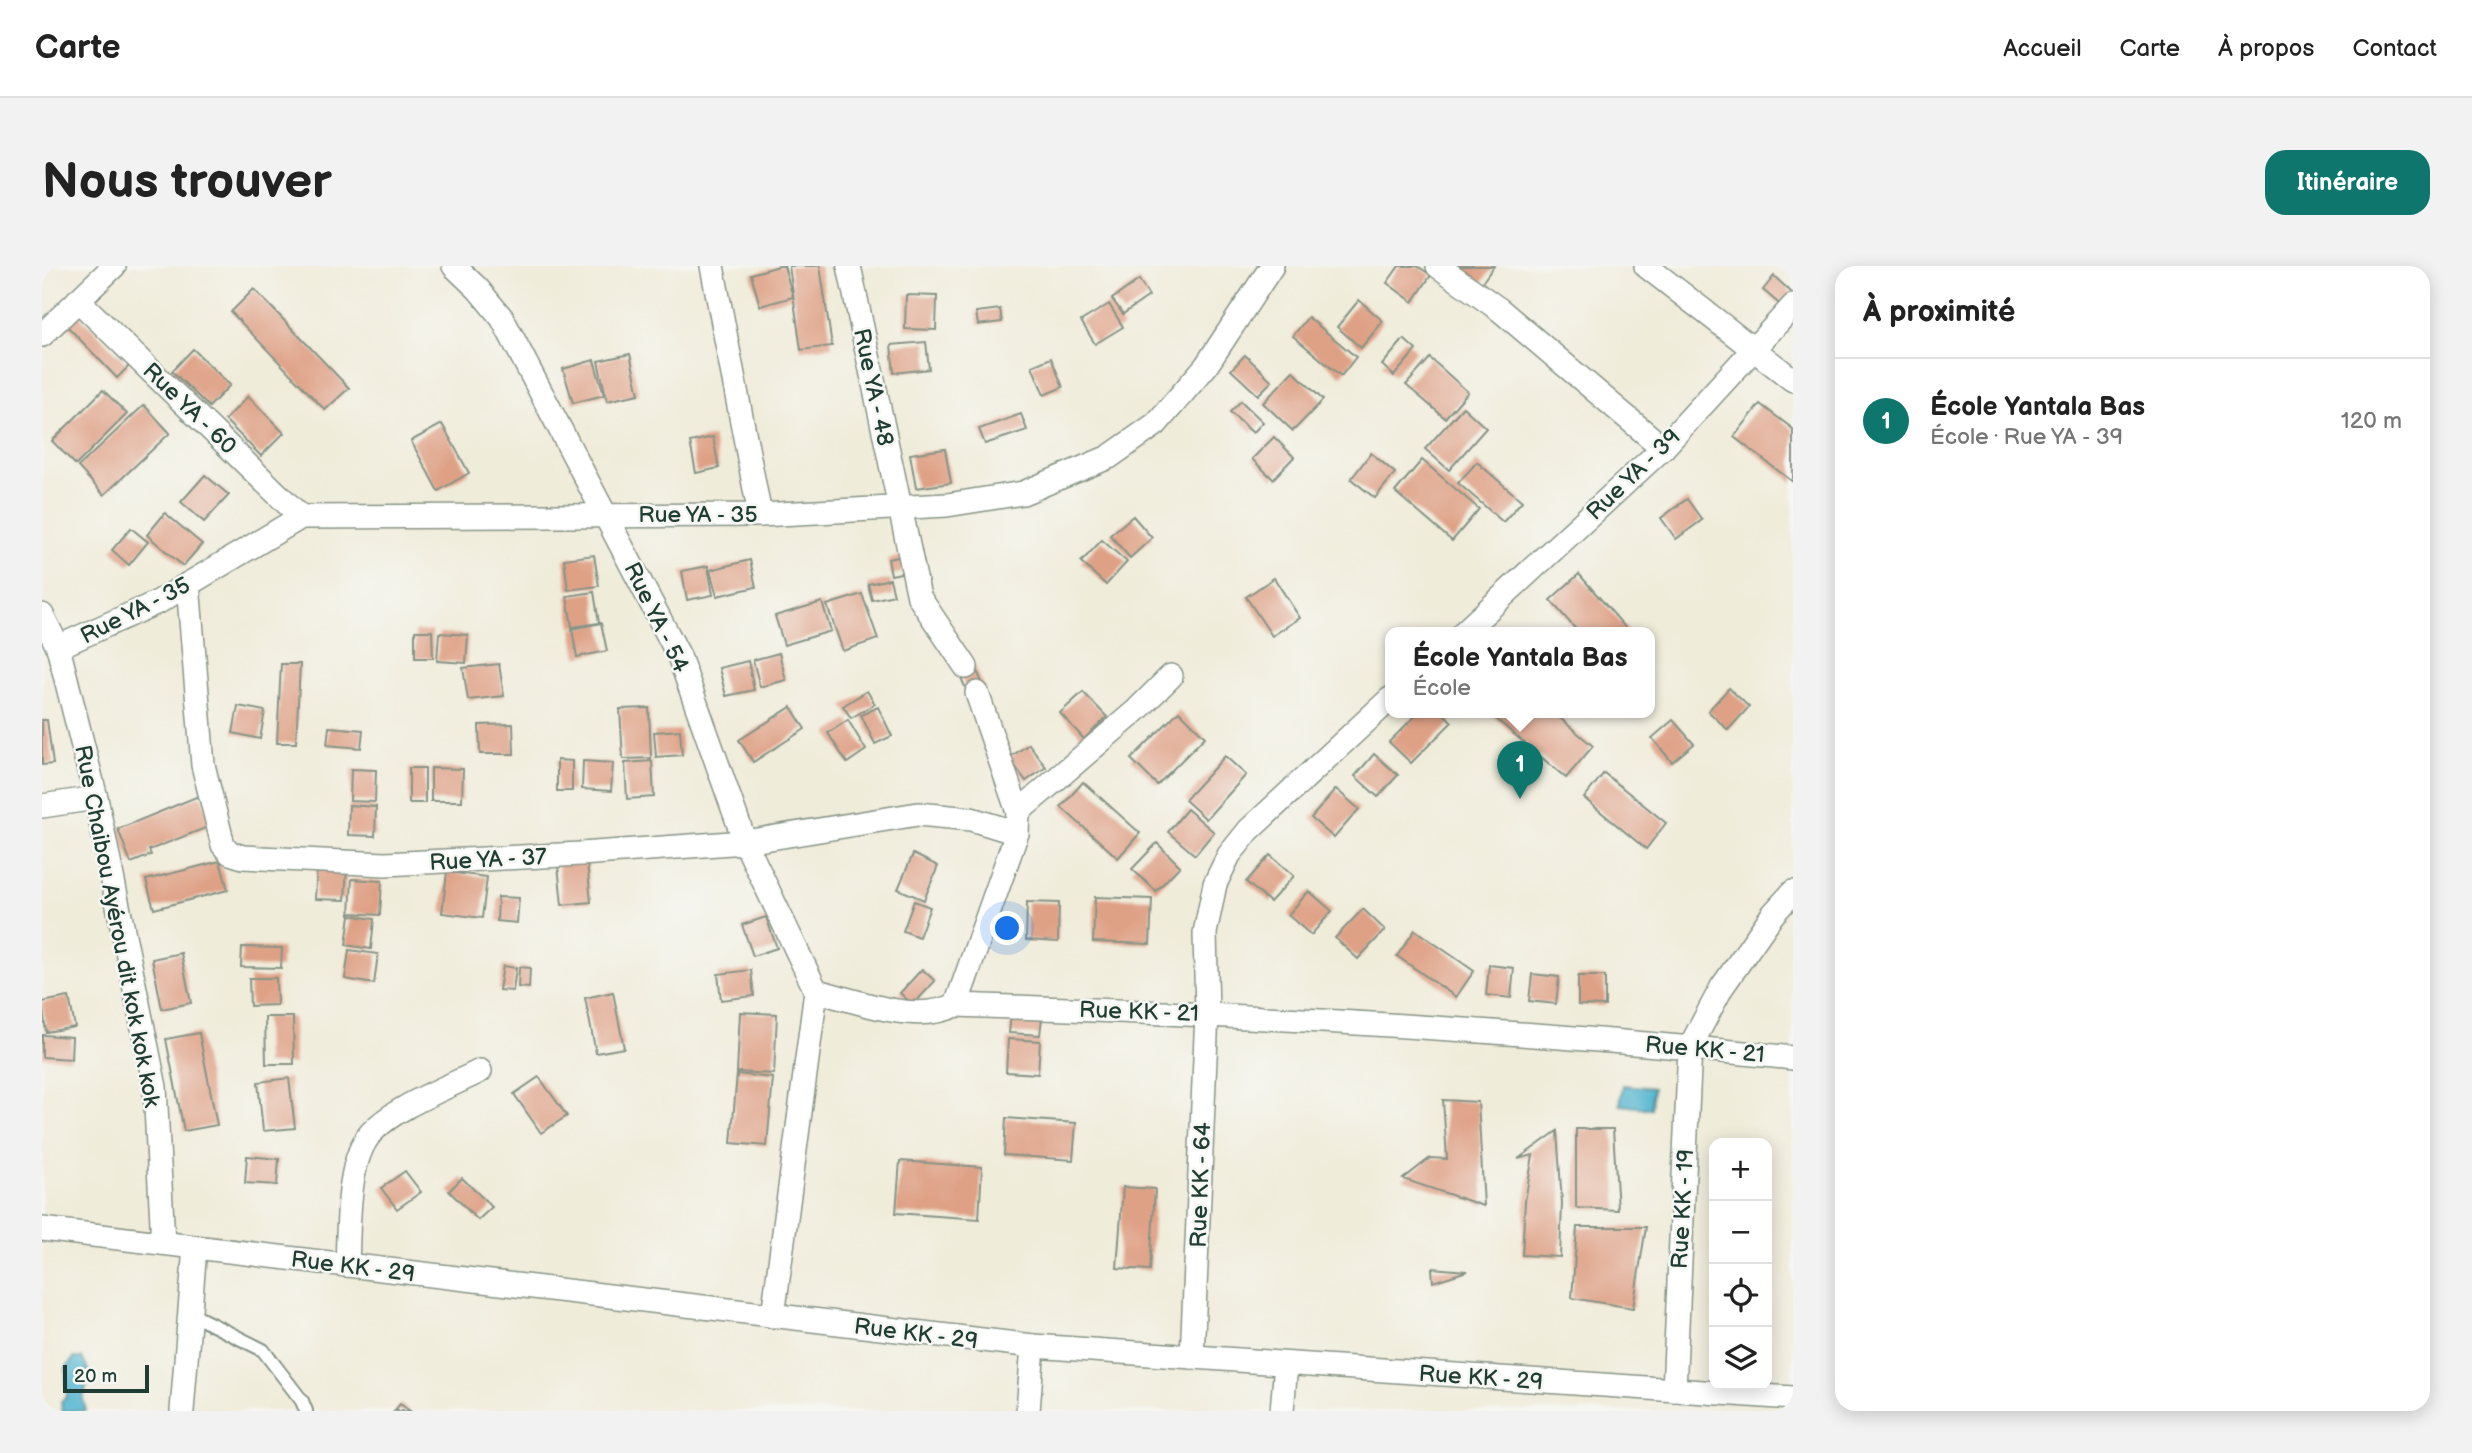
<!DOCTYPE html>
<html lang="fr">
<meta charset="utf-8">
<style>
:root{--surface:#fff;--page:#f2f2f2;--text:#222;--muted:#767676;--line:#e0e0e0;--accent:#0f766e}
body{margin:0;font-family:"Balsamiq Sans",sans-serif;background:var(--page);color:var(--text)}
.controls{position:absolute;right:21px;bottom:21px;display:grid;overflow:hidden;border-radius:14px;box-shadow:0 4px 18px #0003}
.controls button{width:63px;height:63px;display:grid;place-items:center;padding:0;border:0;border-bottom:2px solid var(--line);background:var(--surface);color:var(--text);font:35px sans-serif}
.scale{position:absolute;left:21px;bottom:18px;width:86px;box-sizing:border-box;padding-left:7px;border:4px solid #1f3d34;border-top:0;font-size:19px;line-height:24px;white-space:nowrap;color:#1f3d34;-webkit-text-stroke:5px #f6f6f2;paint-order:stroke}
.you{position:absolute;left:966px;top:663px;width:24px;height:24px;margin:-18px;border:5px solid #fff;border-radius:50%;background:#1a73e8;box-shadow:0 0 0 10px #1a73e833}
.badge{display:grid;place-items:center;width:46px;height:46px;border-radius:50%;background:var(--accent);color:#fff;font-size:23px;font-weight:700}
.pin{position:absolute;translate:-50% -58px;filter:drop-shadow(0 2px 4px #0008)}
.pin::after{content:'';position:absolute;top:37px;width:24px;height:21px;background:inherit;clip-path:polygon(0 0,100% 0,50% 100%)}
.popup{position:absolute;left:1343px;top:361px;width:270px;height:91px;box-sizing:border-box;display:grid;place-content:center;border-radius:14px;background:var(--surface);filter:drop-shadow(0 2px 5px #0005);font-size:23px;white-space:nowrap;color:var(--muted)}
.popup b{font-size:26px;color:var(--text)}
.popup::after{content:'';position:absolute;left:50%;top:100%;margin-left:-14px;border:14px solid transparent;border-top-color:var(--surface)}
.list{margin:0;padding:0;list-style:none}
h2{display:flex;justify-content:space-between;align-items:center;height:91px;margin:0;padding:0 28px;font-size:30px}
h2 small{font-size:23px;font-weight:400;color:var(--muted)}
.list li{display:grid;grid-template-columns:46px 1fr auto;gap:21px;align-items:center;box-sizing:border-box;height:126px;padding:0 28px;border-top:2px solid var(--line)}
.list b{display:block;font-size:26px;white-space:nowrap}
.list p{margin:0;font-size:23px;white-space:nowrap;color:var(--muted)}
.list em{font-size:23px;font-style:normal;color:var(--muted)}
.icon{flex:none;width:38px;height:38px;fill:none;stroke:currentColor;stroke-width:2;stroke-linecap:round;stroke-linejoin:round}
.map{position:relative;flex:none;width:1751px;height:1145px;overflow:hidden;border-radius:21px}
header{display:flex;align-items:center;gap:42px;box-sizing:border-box;height:98px;padding:0 35px;background:var(--surface);border-bottom:2px solid var(--line)}
header strong{font-size:33px}
nav{display:flex;gap:38px;margin-inline-start:auto;font-size:24px}
.intro{display:flex;align-items:center;justify-content:space-between;box-sizing:border-box;height:168px;padding:0 42px}
h1{margin:0;font-size:49px}
.button{padding:18px 32px;border-radius:21px;background:var(--accent);color:#fff;font-size:24px;font-weight:700}
main{display:flex;gap:42px;padding:0 42px}
aside{flex:1;background:var(--surface);border-radius:21px;box-shadow:0 4px 18px #0003}
.map>svg:first-child{display:block}
.water{fill:#50b4cf;stroke:#387882;stroke-width:2}
.building{fill:#dfa186}
.lines{fill:none;stroke-linecap:round;stroke-linejoin:round}
.lane-casing{stroke:#889487;stroke-width:16}
.street-casing{stroke:#889487;stroke-width:26}
.lane{stroke:#fff;stroke-width:12}
.street{stroke:#fff;stroke-width:23}
.labels{text-anchor:middle;stroke-width:5;stroke-linejoin:round;paint-order:stroke}
.street-label{font-size:23px;fill:#1f3d34;stroke:#f6f6f2}
</style>
<header>
<strong>Carte</strong>
<nav><a>Accueil</a><a>Carte</a><a>À propos</a><a>Contact</a></nav>
</header>
<div class="intro"><h1>Nous trouver</h1><a class="button">Itinéraire</a></div>
<main>
<div class="map">
<svg width="1751" height="1145" viewBox="0 0 1751 1145">
<rect width="100%" height="100%" fill="#f6f6f2"/>
<filter id="ink" filterUnits="userSpaceOnUse"><feTurbulence type="fractalNoise" baseFrequency=".0143" numOctaves="2"/><feDisplacementMap in="SourceGraphic" scale="14" xChannelSelector="R" yChannelSelector="G"/><feConvolveMatrix kernelMatrix="1 2 1 2 8 2 1 2 1" color-interpolation-filters="sRGB"/></filter>
<filter id="wash" filterUnits="userSpaceOnUse"><feTurbulence type="fractalNoise" baseFrequency=".00686" numOctaves="4" result="noise"/><feDisplacementMap in="SourceGraphic" scale="28" xChannelSelector="R" yChannelSelector="G"/><feGaussianBlur stdDeviation="1.57" result="paint"/><feColorMatrix in="noise" values="0 0 0 0 0 0 0 0 0 0 0 0 0 0 0 0 0 1.4 0 .05"/><feComposite in="paint" operator="in"/></filter>
<g filter="url(#wash)">
<rect width="100%" height="100%" fill="#f0ecda"/>
<g class="water">
<path d="M1581 819 1611 822 1609 843 1578 839Z"/>
<path d="M32 1092H40L48 1107 41 1133 44 1145H20L19 1135 25 1131 24 1102Z"/>
</g>
<g id="blocks">
<g class="building">
<path d="M737 0H742L751 31 718 40 709 8Z"/>
<path d="M747 0H778L790 80 759 84Z"/>
<path d="M1357 0H1375L1389 9 1371 36 1345 17Z"/>
<path d="M1412 0H1452L1439 18Z"/>
<path d="M1732 10 1751 28V33L1742 42 1721 24Z"/>
<path d="M1097 14 1107 30 1081 48 1070 33Z"/>
<path d="M212 23 307 122 283 144 189 46Z"/>
<path d="M864 29 895 30 894 64 863 63Z"/>
<path d="M1317 34 1341 55 1319 82 1295 61Z"/>
<path d="M1067 38 1081 61 1053 78 1039 55Z"/>
<path d="M958 43 960 56 936 59 934 46Z"/>
<path d="M37 49 87 100 75 112 25 60Z"/>
<path d="M1266 51 1314 91 1299 110 1251 70Z"/>
<path d="M1362 73 1374 84 1352 110 1340 99Z"/>
<path d="M884 76 887 103 852 107 849 79Z"/>
<path d="M151 83 188 119 167 141 130 105Z"/>
<path d="M588 88 597 128 565 135 556 95Z"/>
<path d="M1203 89 1230 115 1216 129 1189 104Z"/>
<path d="M1009 92 1021 121 1002 129 990 100Z"/>
<path d="M1388 92 1426 126 1403 152 1364 119Z"/>
<path d="M552 94 562 129 531 137 521 103Z"/>
<path d="M1251 105 1281 134 1251 165 1221 137Z"/>
<path d="M61 124 85 148 34 199 10 175Z"/>
<path d="M206 130 242 167 219 190 183 154Z"/>
<path d="M1199 135 1221 156 1211 167 1188 146Z"/>
<path d="M1718 138 1751 163V216L1692 171Z"/>
<path d="M102 139 128 167 62 229 36 201Z"/>
<path d="M1421 141 1444 162 1407 204 1383 183Z"/>
<path d="M979 148 985 164 943 178 937 163Z"/>
<path d="M400 158 427 207 396 225 369 175Z"/>
<path d="M671 171 677 202 654 207 648 176Z"/>
<path d="M1232 171 1252 191 1231 213 1210 193Z"/>
<path d="M903 183 909 217 874 222 868 188Z"/>
<path d="M1329 187 1353 207 1333 232 1309 213Z"/>
<path d="M1380 194 1437 243 1410 275 1353 226Z"/>
<path d="M1435 196 1480 235 1461 256 1416 217Z"/>
<path d="M163 209 187 229 162 256 139 236Z"/>
<path d="M1645 233 1660 254 1634 273 1619 252Z"/>
<path d="M123 247 160 278 141 300 105 269Z"/>
<path d="M1091 250 1110 272 1088 292 1068 269Z"/>
<path d="M89 262 106 276 87 299 70 284Z"/>
<path d="M1060 274 1085 296 1064 319 1039 296Z"/>
<path d="M552 289 557 320 526 324 522 293Z"/>
<path d="M861 290 864 306 849 309 846 293Z"/>
<path d="M708 294 714 321 675 330 668 304Z"/>
<path d="M666 300 671 329 645 334 640 305Z"/>
<path d="M1537 308 1588 367H1537L1508 334Z"/>
<path d="M1232 312 1258 352 1230 370 1204 331Z"/>
<path d="M848 313 852 329 830 334 826 318Z"/>
<path d="M552 326 557 357 530 361 525 330Z"/>
<path d="M820 328 836 373 801 385 785 339Z"/>
<path d="M780 336 789 365 742 379 733 350Z"/>
<path d="M559 357 565 385 535 391 530 363Z"/>
<path d="M373 365H390L391 392H373Z"/>
<path d="M397 367 426 369 424 397 395 395Z"/>
<path d="M737 387 744 414 718 421 711 394Z"/>
<path d="M706 395 712 424 684 430 677 402Z"/>
<path d="M239 398H258L254 477H235Z"/>
<path d="M457 398 462 430 426 434 421 402Z"/>
<path d="M932 398 943 423 927 430 916 405Z"/>
<path d="M1687 422 1707 441 1686 464 1666 445Z"/>
<path d="M825 425 833 438 809 452 801 440Z"/>
<path d="M1041 426 1065 451 1042 473 1018 447Z"/>
<path d="M196 440 223 445 218 473 191 467Z"/>
<path d="M749 441 763 463 711 496 697 474Z"/>
<path d="M836 441 850 470 833 478 819 449Z"/>
<path d="M607 442 609 492 581 493 578 443Z"/>
<path d="M1137 445 1163 471 1115 519 1089 493Z"/>
<path d="M1376 447H1401L1410 456 1369 497 1347 476Z"/>
<path d="M1447 447H1512L1551 480 1524 512Z"/>
<path d="M0 454H5L11 498 0 499Z"/>
<path d="M806 454 824 484 805 497 786 467Z"/>
<path d="M1631 454 1652 478 1630 496 1610 472Z"/>
<path d="M471 458 472 488H438L437 459Z"/>
<path d="M287 461 321 464 319 482 285 479Z"/>
<path d="M638 464 640 489 614 491 612 466Z"/>
<path d="M987 478 1004 501 984 515 967 492Z"/>
<path d="M1332 488 1356 509 1336 531 1313 510Z"/>
<path d="M1183 490 1204 509 1164 553 1143 534Z"/>
<path d="M515 494 530 495V525H515Z"/>
<path d="M541 495 571 497 569 525 540 523Z"/>
<path d="M610 495 612 531 585 533 583 497Z"/>
<rect x="367" y="502" width="16" height="35"/>
<path d="M389 502 421 503 420 535H389Z"/>
<path d="M309 503 334 504 333 536 308 535Z"/>
<path d="M1562 507 1624 557 1604 583 1542 532Z"/>
<path d="M1041 516 1098 567 1076 592 1019 541Z"/>
<path d="M1294 523 1317 543 1292 572 1269 552Z"/>
<path d="M159 529 171 559 107 584 109 589 89 597 76 563Z"/>
<path d="M307 539 334 541 333 570 306 569Z"/>
<path d="M1145 543 1172 566 1153 589 1126 566Z"/>
<path d="M1115 577 1138 600 1114 625 1090 603Z"/>
<path d="M871 588 896 600 882 634 856 623Z"/>
<path d="M1228 589 1252 610 1228 636 1204 616Z"/>
<path d="M178 595 186 624 112 643 104 614Z"/>
<path d="M545 596 549 636 520 639 516 599Z"/>
<path d="M275 600 305 601 303 634 273 633Z"/>
<path d="M405 606 445 611 440 652 400 647Z"/>
<path d="M310 613 340 615 338 649 308 647Z"/>
<path d="M1267 625 1290 645 1269 669 1246 649Z"/>
<path d="M456 631 477 632 475 657 455 655Z"/>
<path d="M1053 631 1110 633 1108 678 1051 676Z"/>
<path d="M872 635 888 641 877 671 861 665Z"/>
<path d="M985 636 1017 637 1016 676 984 674Z"/>
<path d="M1321 643 1343 664 1316 693 1293 672Z"/>
<path d="M308 649 332 653 329 683 304 679Z"/>
<path d="M724 651 735 682 711 690 700 659Z"/>
<path d="M1373 664 1432 705 1414 731 1355 690Z"/>
<path d="M200 681 240 682 239 702 199 701Z"/>
<path d="M307 684 336 688 332 718 303 713Z"/>
<path d="M139 687 149 737 120 743 110 693Z"/>
<path d="M1447 699 1472 702 1469 732 1444 729Z"/>
<path d="M461 700 474 702 471 725 457 724Z"/>
<path d="M477 701 488 702 487 722 476 721Z"/>
<path d="M880 703 893 715 871 739 858 727Z"/>
<path d="M709 704 712 730 679 734 676 708Z"/>
<path d="M1490 708 1517 711 1514 738 1487 735Z"/>
<path d="M1536 710H1563V740L1536 739Z"/>
<path d="M207 712H234L235 739 208 740Z"/>
<path d="M571 726 582 782 554 787 543 732Z"/>
<path d="M27 731 33 761 4 766 0 736Z"/>
<path d="M698 746 735 748 732 808 695 806Z"/>
<path d="M969 748 1000 751 998 769 967 767Z"/>
<path d="M223 751H251L252 798H224Z"/>
<path d="M157 767 175 859 142 865 124 773Z"/>
<path d="M0 769 30 771 29 793 0 791Z"/>
<path d="M966 773 998 775 996 808 964 806Z"/>
<path d="M695 808 731 812 725 880 689 877Z"/>
<path d="M497 811 525 850 499 867 472 828Z"/>
<path d="M247 812 253 862 221 865 216 816Z"/>
<path d="M1401 834 1436 836 1442 940 1361 913 1388 892 1405 893Z"/>
<path d="M964 852 1034 857 1031 894 962 889Z"/>
<path d="M1534 863H1571L1576 944 1534 942Z"/>
<path d="M1515 865 1520 937 1518 991 1480 989 1483 935 1491 889 1476 893Z"/>
<path d="M205 890 237 893 235 919 203 917Z"/>
<path d="M858 895 940 901 937 953 854 947Z"/>
<path d="M363 905 379 926 355 943 339 922Z"/>
<path d="M420 912 450 941 436 954 407 925Z"/>
<path d="M1081 921 1113 923 1108 1004 1075 1002Z"/>
<path d="M1535 961H1604L1591 1042 1530 1032Z"/>
<path d="M1390 1002 1425 1005 1391 1016Z"/>
<path d="M358 1138 368 1145H352Z"/>
</g>
</g>
</g>
<g filter="url(#ink)">
<use href="#blocks" fill-opacity="0" stroke="#889487" stroke-width="2"/>
<g class="lines">
<defs>
<path id="lane" d="M147 1047 221 1084 260 1135 264 1145"/>
<g id="street">
<path d="M412 0 436 23 460 52 637 390 703 576 774 725"/>
<path d="M670 0 718 249"/>
<path d="M807 0 877 331 924 401"/>
<path d="M1396 0 1458 44 1621 182"/>
<path d="M1604 0 1751 114"/>
<path d="M36 34 259 251"/>
<path d="M0 69 72 0"/>
<path d="M146 318 161 499 181 579 188 587 201 591 343 598 539 588 703 576 876 548 929 553 975 567"/>
<path d="M0 349 16 381 54 532 113 821 121 977"/>
<path d="M1421 367 1621 182 1751 40"/>
<path d="M16 381 118 335 259 251 718 249 905 239 981 227 1067 191 1114 158 1164 100 1230 0"/>
<path d="M935 427 976 546"/>
<path d="M0 540 54 532"/>
<path d="M914 739 975 567 976 546 1095 444 1129 410"/>
<path d="M0 963 991 1080 1751 1132"/>
<path d="M305 999C307 963 304 895 329 867 352 841 407 821 438 805"/>
<path d="M731 1050 774 725C817 735 872 759 914 739 1193 748 1473 763 1751 792"/>
<path d="M1150 1091 1165 747 1163 667 1173 618 1187 589 1207 564 1348 433"/>
<path d="M1632 1124 1648 781 1680 721 1731 648 1751 626"/>
<path d="M140 1145 153 981"/>
<path d="M986 1145 991 1080"/>
<path d="M1240 1145 1244 1098"/>
</g>
</defs>
<use href="#lane" class="lane-casing"/>
<use href="#street" class="street-casing"/>
<use href="#lane" class="lane"/>
<use href="#street" class="street"/>
</g>
</g>
<g class="labels">
<g class="street-label">
<text transform="translate(832 121) rotate(78)" y="8">Rue YA - 48</text>
<text transform="translate(148 142) rotate(44)" y="8">Rue YA - 60</text>
<text transform="translate(1591 208) rotate(-44)" y="8">Rue YA - 39</text>
<text x="656" y="256">Rue YA - 35</text>
<text transform="translate(93 344) rotate(-27)" y="8">Rue YA - 35</text>
<text transform="translate(615 351) rotate(64)" y="8">Rue YA - 54</text>
<text transform="translate(446 593) rotate(-3)" y="8">Rue YA - 37</text>
<text transform="translate(76 660) rotate(79)" y="8">Rue Chaibou Ayérou dit kok kok kok</text>
<text transform="translate(1097 745) rotate(2)" y="8">Rue KK - 21</text>
<text transform="translate(1663 783) rotate(5)" y="8">Rue KK - 21</text>
<text transform="translate(1158 919) rotate(-88)" y="8">Rue KK - 64</text>
<text transform="translate(1640 943) rotate(-87)" y="8">Rue KK - 19</text>
<text transform="translate(311 1000) rotate(7)" y="8">Rue KK - 29</text>
<text transform="translate(874 1067) rotate(7)" y="8">Rue KK - 29</text>
<text transform="translate(1439 1111) rotate(4)" y="8">Rue KK - 29</text>
</g>
</g>
</svg>
<div class="controls">
<button>+</button>
<button>−</button>
<button><svg class="icon" aria-label="locate" viewBox="0 0 24 24"><circle cx="12" cy="12" r="6"/><path d="M12 2v4M12 18v4M2 12h4M18 12h4"/></svg></button>
<button><svg class="icon" aria-label="layers" viewBox="0 0 24 24"><path d="M12 4l9 5-9 5-9-5zM3 14l9 5 9-5"/></svg></button>
</div>
<div class="scale">20 m</div>
<div class="you"></div>
<div class="pin badge" style="left:1478px;top:533px">1</div>
<div class="popup"><b>École Yantala Bas</b>École</div>
</div>
<aside>
<h2>À proximité<small></small></h2>
<ul class="list">
<li><span class="badge">1</span><div><b>École Yantala Bas</b><p>École · Rue YA - 39</p></div><em>120 m</em></li>
</ul>
</aside>
</main>
